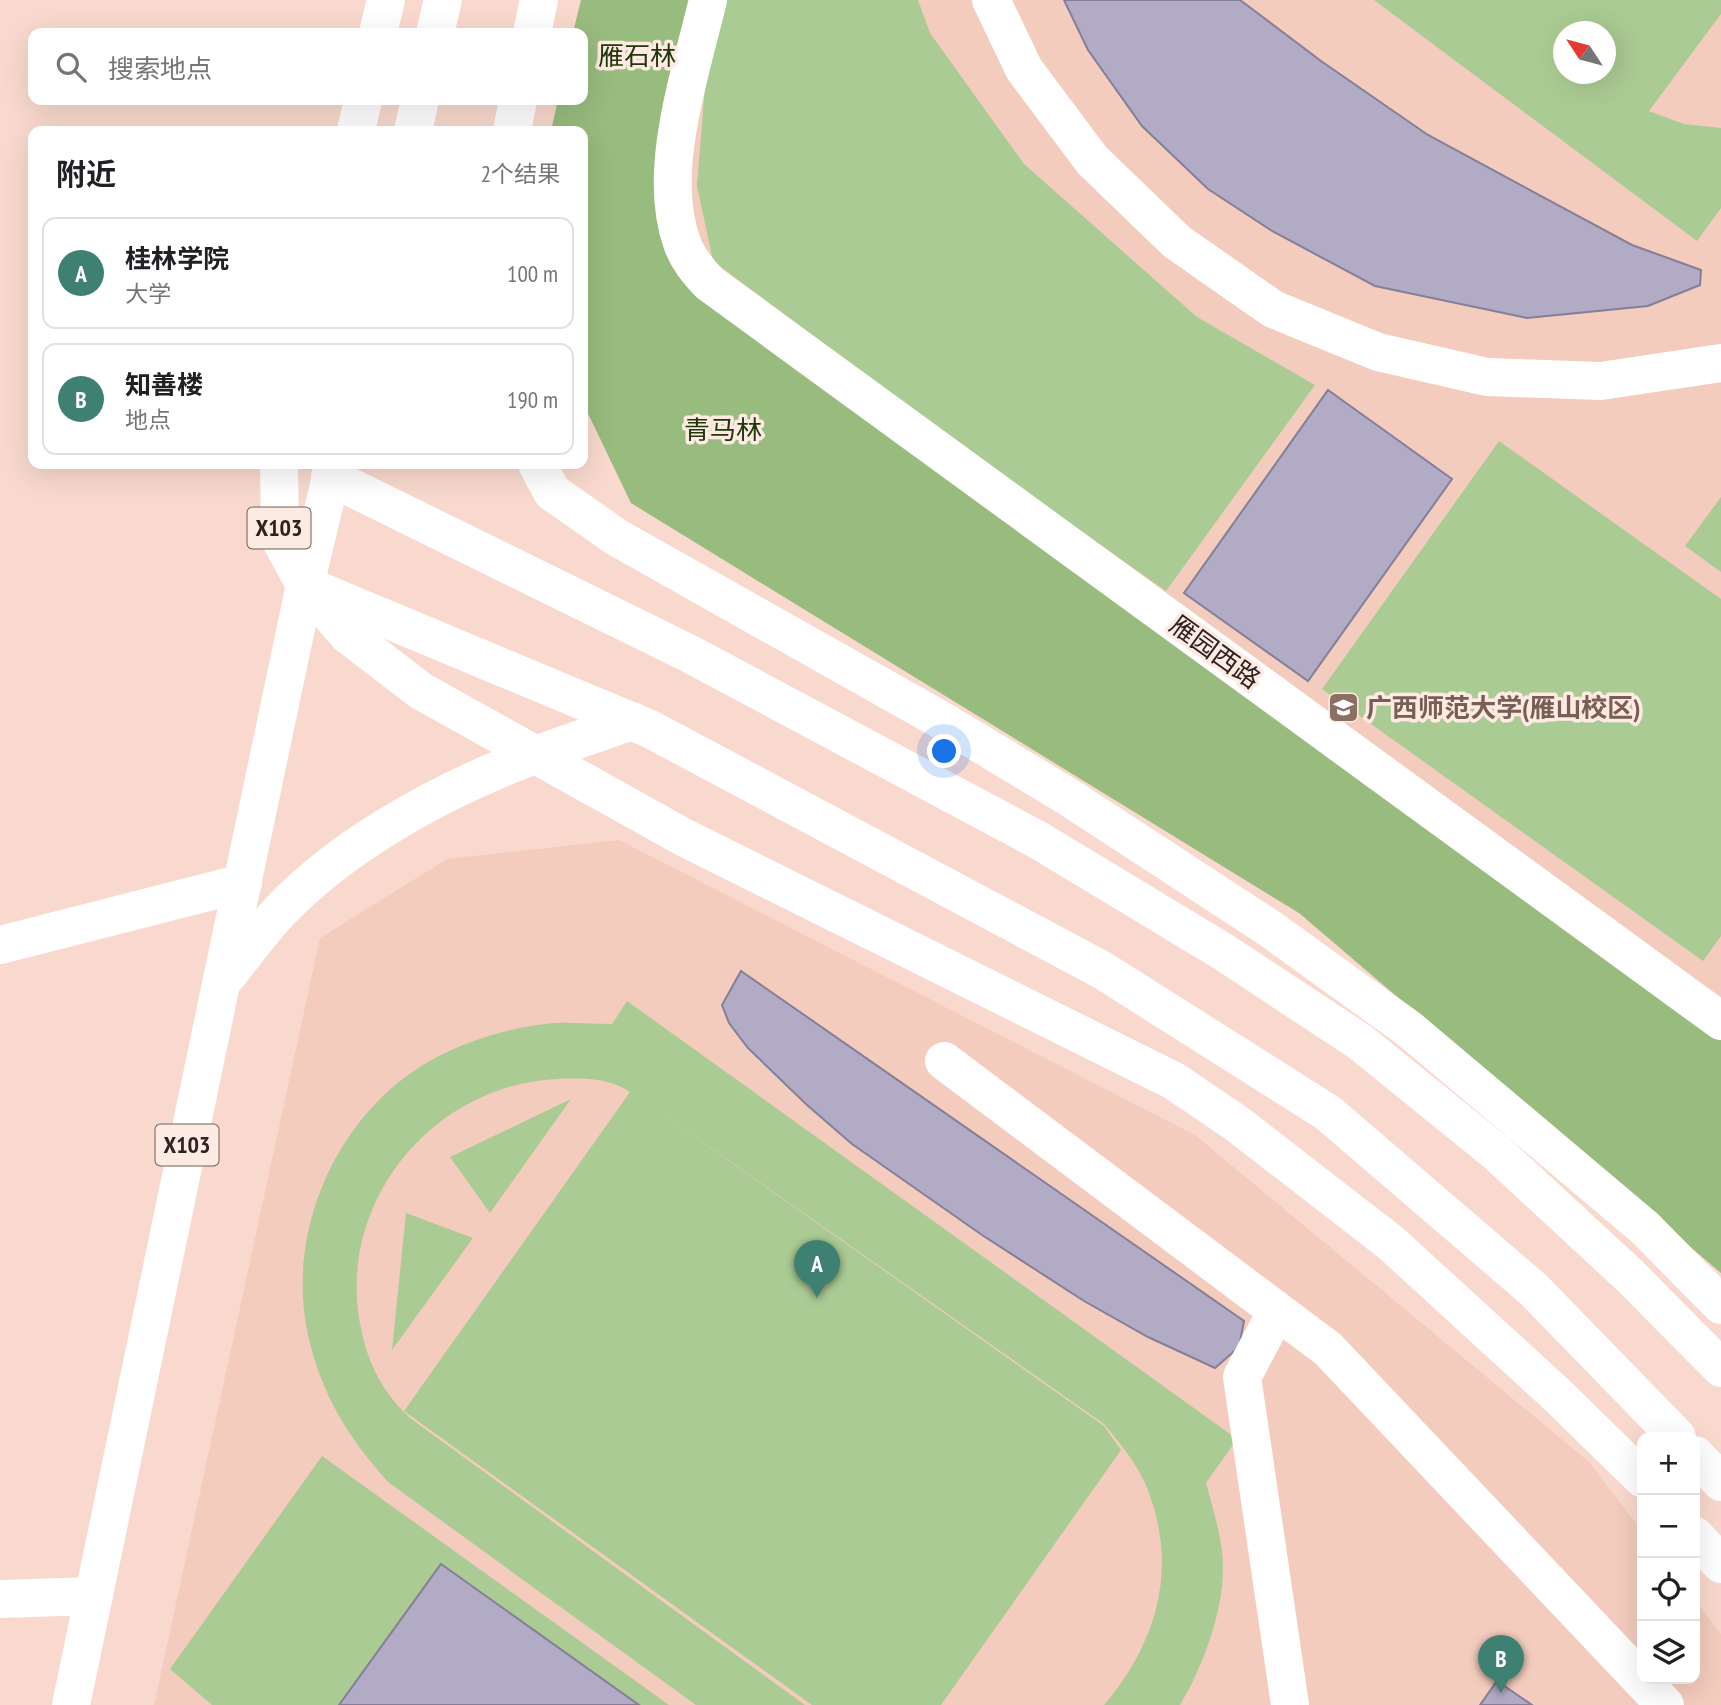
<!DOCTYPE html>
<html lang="zh">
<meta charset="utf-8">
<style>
:root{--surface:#fff;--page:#f2f2f2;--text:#202124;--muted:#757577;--line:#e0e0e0;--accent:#3e8072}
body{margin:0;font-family:"PT Sans Narrow","Noto Sans SC",sans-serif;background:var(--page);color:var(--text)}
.controls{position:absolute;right:21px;bottom:21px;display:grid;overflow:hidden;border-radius:14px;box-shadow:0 7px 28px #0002}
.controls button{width:63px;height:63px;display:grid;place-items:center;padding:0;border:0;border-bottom:2px solid var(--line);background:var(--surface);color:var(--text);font:35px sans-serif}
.compass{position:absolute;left:1553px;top:21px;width:63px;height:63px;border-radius:50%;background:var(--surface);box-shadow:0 7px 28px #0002;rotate:306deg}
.you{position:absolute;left:945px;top:752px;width:24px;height:24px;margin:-18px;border:5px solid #fff;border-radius:50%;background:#1a73e8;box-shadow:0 0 0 10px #1a73e833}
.badge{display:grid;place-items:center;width:46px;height:46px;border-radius:50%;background:var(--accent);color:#fff;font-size:23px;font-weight:700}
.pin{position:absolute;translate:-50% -58px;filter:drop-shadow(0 2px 4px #0008)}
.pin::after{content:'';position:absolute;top:37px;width:24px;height:21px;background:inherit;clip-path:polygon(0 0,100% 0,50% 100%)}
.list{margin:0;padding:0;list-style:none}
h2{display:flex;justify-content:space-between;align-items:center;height:91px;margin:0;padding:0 28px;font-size:30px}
h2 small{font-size:23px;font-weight:400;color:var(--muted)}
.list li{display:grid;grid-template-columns:46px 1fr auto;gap:21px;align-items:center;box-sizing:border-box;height:112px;margin:0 14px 14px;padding:0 14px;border:2px solid var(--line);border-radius:14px}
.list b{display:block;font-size:26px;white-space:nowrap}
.list p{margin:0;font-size:23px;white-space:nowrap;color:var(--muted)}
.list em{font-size:23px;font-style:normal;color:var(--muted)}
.icon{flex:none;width:38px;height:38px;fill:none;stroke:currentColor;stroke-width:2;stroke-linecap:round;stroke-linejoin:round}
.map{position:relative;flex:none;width:1721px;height:1705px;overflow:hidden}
.search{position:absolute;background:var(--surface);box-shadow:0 7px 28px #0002;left:28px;top:28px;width:560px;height:77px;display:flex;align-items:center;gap:18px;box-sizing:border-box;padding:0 24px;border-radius:14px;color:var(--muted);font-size:26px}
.panel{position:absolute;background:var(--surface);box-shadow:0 7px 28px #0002;left:28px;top:126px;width:560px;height:343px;border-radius:14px}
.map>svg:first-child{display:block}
.built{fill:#f3ccbd;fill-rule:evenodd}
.green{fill:#abcb94;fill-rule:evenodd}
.forest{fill:#98bb7e}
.building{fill:#b2abc5;stroke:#857e97;stroke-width:2}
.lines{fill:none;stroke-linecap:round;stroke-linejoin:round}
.minor{stroke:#fff;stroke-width:38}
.major{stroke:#fff;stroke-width:38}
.labels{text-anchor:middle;stroke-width:7;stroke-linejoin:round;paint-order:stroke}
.shield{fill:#fdeae2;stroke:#6c5e59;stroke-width:2}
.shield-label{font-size:24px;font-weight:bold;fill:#2e221e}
.park-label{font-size:26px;fill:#20360b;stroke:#fdeae2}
.street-label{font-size:26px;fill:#2e221e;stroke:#fdeae2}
.education-label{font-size:26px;font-weight:bold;fill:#785e54;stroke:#fdeae2;text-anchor:start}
</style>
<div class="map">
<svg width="1721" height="1705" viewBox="0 0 1721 1705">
<rect width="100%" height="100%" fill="#f9d9cd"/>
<g class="built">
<path d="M581 0H1721V1273L1299 913 631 503 583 403V131H551L558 100H583V33H573ZM1564 32H1606V74H1564Z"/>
<path d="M619 840 1195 1135 1589 1462 1642 1531V1679H1695V1600L1721 1634V1705H154L320 938 447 859Z"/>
</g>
<g class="green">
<path d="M727 0H918L930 33 1024 164 1197 317 1315 385 1166 591 968 451 713 261 697 186 705 86Z"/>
<path d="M1374 0H1721V14L1649 111 1684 124 1721 128V208L1697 241ZM1564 32H1606V74H1564Z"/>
<path d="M1499 441 1721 599V936L1703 961 1322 689Z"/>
<path d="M1721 497V572L1685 546Z"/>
<path d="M627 1001 1237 1439 1206 1483C1212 1505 1219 1528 1222 1551 1228 1601 1205 1663 1180 1705H1104C1159 1640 1180 1563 1144 1481 1134 1460 1119 1442 1104 1424L633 1093 1104 1426 1121 1450 941 1705H812L404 1411 630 1092C610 1078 582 1078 559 1079 439 1083 344 1192 358 1311 364 1355 378 1388 410 1418L805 1705H696L388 1482C348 1437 322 1396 308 1335 284 1225 343 1100 447 1052 479 1037 518 1026 554 1023 573 1022 593 1024 612 1024Z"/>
<path d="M571 1099 490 1213 450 1157Z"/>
<path d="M406 1213 473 1238 392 1350Z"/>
<path d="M322 1456 669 1705H212L170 1669Z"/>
</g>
<path class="forest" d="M581 0H708L682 244 1721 1021V1273L1299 913 631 503 583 403V131H551L558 100H583V33H573Z"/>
<g class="building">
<path d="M1064 0H1240L1321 61 1428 135 1632 245 1701 270 1700 285 1648 306 1527 318 1375 286 1272 231 1208 189 1142 126 1088 50Z"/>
<path d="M1328 390 1452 479 1308 681 1184 593Z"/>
<path d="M741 971 1244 1321 1239 1347 1215 1368 1148 1337 1084 1301 982 1235 852 1144 807 1105 748 1048 729 1023 722 1005Z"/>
<path d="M441 1564 639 1705H339Z"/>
<path d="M1497 1681 1532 1705H1480Z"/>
</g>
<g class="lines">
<g class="minor">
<path d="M708 0C691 72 656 171 682 243 687 258 698 271 709 283L1721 1021"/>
<path d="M991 0 1024 69 1092 160 1177 242 1273 309 1378 352 1487 377 1601 381 1721 363"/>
<path d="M532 33 539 0"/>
<path d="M512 131 518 100"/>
<path d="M537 464 552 492 616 537 941 720 1070 798 1269 928 1409 1029 1645 1228 1721 1305"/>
<path d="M305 585 348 635 421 691 685 838 1174 1081 1236 1123 1391 1243 1555 1393 1642 1478"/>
<path d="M0 945 243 883"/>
<path d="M944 1061 1328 1349 1665 1705"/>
<path d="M1277 1311 1242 1377 1290 1705"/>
<path d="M1695 1536 1721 1564"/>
<path d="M0 1599 94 1596"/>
</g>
<g class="major">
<path d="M378 33 386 0"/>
<path d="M435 33 443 0"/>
<path d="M356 131 363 100"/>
<path d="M413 131 420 100"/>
<path d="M279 464 280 539 305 585"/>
<path d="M330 477 690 654 1038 840 1222 951 1360 1042 1497 1153 1630 1276 1721 1368"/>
<path d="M305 585 650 729 1102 970 1328 1113 1533 1289 1677 1437"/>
<path d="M226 977C244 955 261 931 280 911 340 848 427 799 507 766 548 749 591 736 632 721"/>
<path d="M1695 1455 1721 1482"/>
<path d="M71 1705 221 984 305 585 334 464"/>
</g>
</g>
<defs>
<symbol id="university-square" viewBox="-11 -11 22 22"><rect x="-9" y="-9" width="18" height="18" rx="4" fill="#8d6e63" stroke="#fdeae2"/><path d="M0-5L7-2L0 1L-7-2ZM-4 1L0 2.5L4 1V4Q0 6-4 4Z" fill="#fff"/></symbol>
</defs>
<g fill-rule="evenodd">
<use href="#university-square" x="1326" y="690" width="35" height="35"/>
</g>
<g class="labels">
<g class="shield">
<rect x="247.5" y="507.5" width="63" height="41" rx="5"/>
<rect x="155.5" y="1124.5" width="63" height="41" rx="5"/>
</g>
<g class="shield-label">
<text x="279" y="536">X103</text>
<text x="187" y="1153">X103</text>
</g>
<g class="park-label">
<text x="637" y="65">雁石林</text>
<text x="723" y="439">青马林</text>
</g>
<g class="street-label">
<text transform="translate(1215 652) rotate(36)" y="9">雁园西路</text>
</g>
<g class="education-label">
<text x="1366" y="717">广西师范大学(雁山校区)</text>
</g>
</g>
</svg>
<div class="controls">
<button>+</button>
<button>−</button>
<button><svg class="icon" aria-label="locate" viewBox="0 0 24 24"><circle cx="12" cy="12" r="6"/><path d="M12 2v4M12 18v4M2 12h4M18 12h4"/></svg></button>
<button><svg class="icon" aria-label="layers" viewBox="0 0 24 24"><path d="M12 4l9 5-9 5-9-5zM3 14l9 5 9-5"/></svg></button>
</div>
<svg class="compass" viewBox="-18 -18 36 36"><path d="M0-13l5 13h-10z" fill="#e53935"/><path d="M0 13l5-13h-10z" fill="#757577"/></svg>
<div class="you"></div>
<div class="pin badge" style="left:817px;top:1298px">A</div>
<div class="pin badge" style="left:1501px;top:1693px">B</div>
<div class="search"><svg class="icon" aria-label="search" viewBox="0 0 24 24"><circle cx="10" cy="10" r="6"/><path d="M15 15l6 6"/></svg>搜索地点</div>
<section class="panel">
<h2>附近<small>2个结果</small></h2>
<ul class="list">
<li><span class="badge">A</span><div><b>桂林学院</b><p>大学</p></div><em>100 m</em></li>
<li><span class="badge">B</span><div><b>知善楼</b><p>地点</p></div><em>190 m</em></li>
</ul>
</section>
</div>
